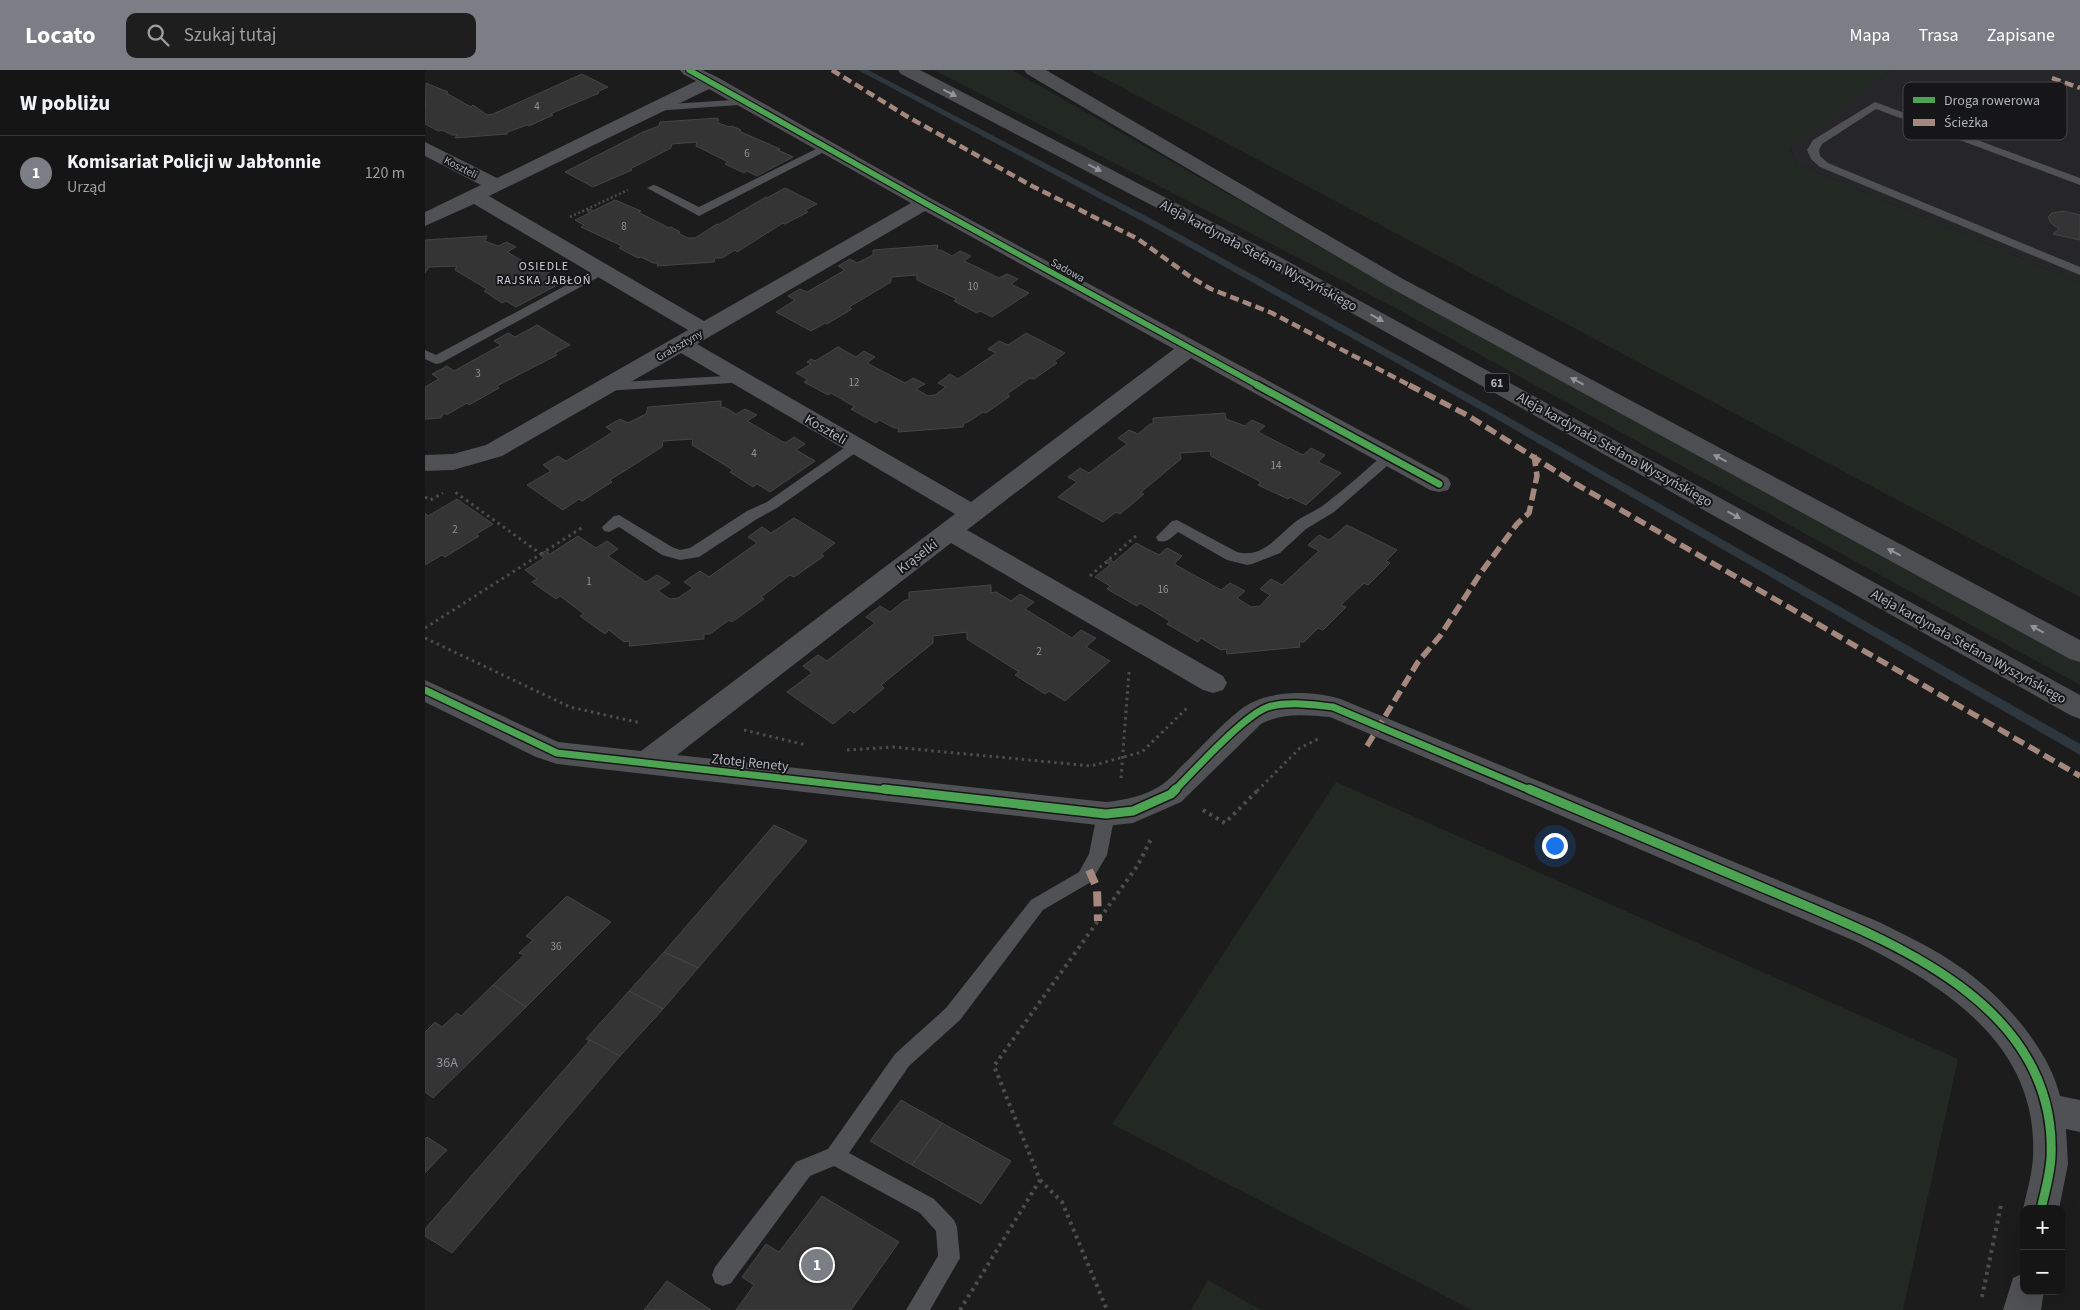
<!DOCTYPE html>
<html lang="pl">
<meta charset="utf-8">
<style>
:root{--surface:#151515;--page:#1e1e1e;--text:#f1f3f6;--muted:#9d9fa0;--line:#343434;--accent:#7b7e84}
body{margin:0;font-family:"Source Sans 3",sans-serif;background:var(--page);color:var(--text)}
.controls{position:absolute;right:15px;bottom:15px;display:grid;overflow:hidden;border-radius:10px;box-shadow:0 5px 20px #0002}
.controls button{width:45px;height:45px;display:grid;place-items:center;padding:0;border:0;border-bottom:1px solid var(--line);background:var(--surface);color:var(--text);font:25px sans-serif}
.you{position:absolute;left:1129px;top:775px;width:18px;height:18px;margin:-12px;border:4px solid #fff;border-radius:50%;background:#1a73e8;box-shadow:0 0 0 8px #1a73e833}
.badge{display:grid;place-items:center;width:32px;height:32px;border-radius:50%;background:var(--accent);color:#fff;font-size:16px;font-weight:700}
.pin{position:absolute;translate:-50% -50%;border:2px solid #fff;box-shadow:0 1px 5px #0006}
.list{margin:0;padding:0;list-style:none}
h2{display:flex;justify-content:space-between;align-items:center;height:65px;margin:0;padding:0 20px;font-size:21px}
h2 small{font-size:16px;font-weight:400;color:var(--muted)}
.list li{display:grid;grid-template-columns:32px 1fr auto;gap:15px;align-items:center;box-sizing:border-box;height:75px;padding:0 20px;border-top:1px solid var(--line)}
.list b{display:block;font-size:19px;white-space:nowrap}
.list p{margin:0;font-size:16px;white-space:nowrap;color:var(--muted)}
.list em{font-size:16px;font-style:normal;color:var(--muted)}
.icon{flex:none;width:28px;height:28px;fill:none;stroke:currentColor;stroke-width:2;stroke-linecap:round;stroke-linejoin:round}
.map{position:relative;flex:none;width:1655px;height:1240px;overflow:hidden}
header{display:flex;align-items:center;gap:30px;box-sizing:border-box;height:70px;padding:0 25px;background:var(--accent);color:#fff}
header strong{font-size:24px}
nav{display:flex;gap:28px;margin-inline-start:auto;font-size:18px}
.search{width:350px;height:45px;background:var(--page);display:flex;align-items:center;gap:12px;box-sizing:border-box;padding:0 18px;border-radius:10px;color:var(--muted);font-size:19px}
main{display:flex}
aside{flex:1;background:var(--surface)}
.map>svg:first-child{display:block}
.built{fill:#262628}
.green{fill:#222923}
.lines{fill:none;stroke-linecap:round;stroke-linejoin:round}
.stream{fill:#2f373e;fill-rule:evenodd}
.building{fill:#343434;stroke:#444548}
.path-far2{stroke:#4c4d50;stroke-width:2.5;stroke-dasharray:2 2.5;stroke-linecap:butt}
.path-far1{stroke:#4c4d50;stroke-width:3;stroke-dasharray:2.5 4;stroke-linecap:butt}
.path{stroke:#4c4d50;stroke-width:4;stroke-dasharray:3 4.5;stroke-linecap:butt}
.service{fill:#505155;fill-rule:evenodd}
.minor{fill:#505155;fill-rule:evenodd}
.primary{fill:#4d4e51;fill-rule:evenodd}
.quiet-far2{stroke:#a5887d;stroke-width:4.5;stroke-dasharray:9 4.5;stroke-linecap:butt}
.quiet-far1{stroke:#a5887d;stroke-width:5.5;stroke-dasharray:12 5.5;stroke-linecap:butt}
.quiet{stroke:#a5887d;stroke-width:8;stroke-dasharray:15 8;stroke-linecap:butt}
.cycleway-far2-casing{stroke:#161618;stroke-width:8}
.cycleway-far1-casing{stroke:#161618;stroke-width:10}
.cycleway-casing{stroke:#161618;stroke-width:12}
.cycleway-far2{stroke:#4ca352;stroke-width:5.5}
.cycleway-far1{stroke:#4ca352;stroke-width:7}
.cycleway{stroke:#4ca352;stroke-width:9}
.oneway{fill:#91949c}
.labels{text-anchor:middle;stroke-width:4;stroke-linejoin:round;paint-order:stroke}
.number-label{font-size:11px;fill:#90929a}
.far-street-label{font-size:11px;fill:#aeb2bc;stroke:#161618}
.far-neighbourhood-label{font-size:12px;letter-spacing:1px;fill:#cfd1d8;stroke:#161618}
.shield{fill:#161618;stroke:#80838b;stroke-width:1}
.shield-label{font-size:12px;font-weight:bold;fill:#aeb2bc}
.street-label{font-size:14px;fill:#aeb2bc;stroke:#161618}
.near-number-label{font-size:14px;fill:#90929a}
.key{fill:#161618;stroke:#444549;stroke-width:1}
.key-label{font-size:14px;fill:#aeb2bc}
</style>
<header>
<strong>Locato</strong>
<div class="search"><svg class="icon" aria-label="search" viewBox="0 0 24 24"><circle cx="10" cy="10" r="6"/><path d="M15 15l6 6"/></svg>Szukaj tutaj</div>
<nav><a>Mapa</a><a>Trasa</a><a>Zapisane</a></nav>
</header>
<main>
<aside>
<h2>W pobliżu<small></small></h2>
<ul class="list">
<li><span class="badge">1</span><div><b>Komisariat Policji w Jabłonnie</b><p>Urząd</p></div><em>120 m</em></li>
</ul>
</aside>
<div class="map">
<svg width="1655" height="1240" viewBox="0 0 1655 1240">
<rect width="100%" height="100%" fill="#1c1c1c"/>
<path class="built" d="M1467 0H1655V213L1372 94 1365 78Z"/>
<g class="green">
<path d="M509 0H587L976 223 1655 590V615L963 234Z"/>
<path d="M664 0H1467L1365 79 1372 94 1655 213V527Z"/>
<path d="M911 712 1533 989 1478 1240H1047L687 1054Z"/>
<path d="M783 1210 836 1240H766Z"/>
</g>
<g class="lines">
<path class="stream" d="M433 0H443L736 154 1048 327 1655 674V685L1040 331 730 158Z"/>
</g>
<g class="building">
<path d="M157 4 183 17 172 22 174 23 125 44 128 45 104 56 102 55 83 62 82 64 30 68 32 65H27L17 60 13 61 0 54 1 13 23 22 21 23 46 37 48 35 62 45 68 44Z"/>
<path d="M293 48V53L305 57 307 56 316 60 314 61 355 79 353 80 368 87 332 106 322 101 319 103 300 94 303 92 271 76 272 72 247 74 246 78 205 99 207 100 168 117 140 102 218 62 234 56 235 52Z"/>
<path d="M360 118 392 134 380 140 383 142 360 154 358 153 312 182 310 180 297 188H290L289 192 232 196 233 193H228L216 187 213 188 194 178 197 176 156 157 159 155 150 150 165 143 162 141 165 139 168 141 190 130 216 141 213 142 244 158 246 157 255 162 253 163 263 168H270L292 154 293 155 341 127 342 128Z"/>
<path d="M1639 141 1655 145V170L1628 164 1634 159 1626 153 1623 147 1627 143Z"/>
<path d="M62 166 60 171 73 176 82 172 91 177 82 182 112 199 121 194 130 199 121 204 136 213 91 237 81 231 77 233 59 221 62 219 30 200 32 196 4 197 0 203V170Z"/>
<path d="M513 175 512 180H516L527 186 535 181 546 186 539 191 574 208 582 204 593 209 586 214 604 223 567 247 555 241 552 243 529 231 532 229 492 210V205L466 207V212L424 237 427 239 402 254 400 253 386 261 351 242 370 230 363 226 375 219 382 222 420 200 413 196 425 189 432 193 448 185V180Z"/>
<path d="M112 255 145 275 130 283 132 285 72 316 74 318 44 335 42 333 23 344H18L16 348 0 349V317L14 309 7 304 22 296 29 301 76 275 69 271 83 263 90 267Z"/>
<path d="M601 263 640 283 629 291 632 293 609 309 605 308 582 324 585 326 561 343 558 342 543 352 539 353 538 357 473 362 474 358H469L454 350 451 353 426 339 430 337 406 323 403 325 379 312 383 310 371 303 386 294 382 292 386 289 390 291 413 277 431 287 439 281 450 287 442 293 480 313 488 308 500 314 491 319 503 326 510 325 521 317 513 313 525 304 533 309 571 283 563 279 574 271 583 275Z"/>
<path d="M296 331V338L299 337 311 344 320 339 332 345 322 351 360 373 369 367 380 374 371 380 390 391 345 422 332 414 328 417 305 402 308 400 267 375 268 369 238 371 237 377 185 410 187 412 157 431 154 429 138 440 102 415 126 401 118 395 133 386 141 391 188 362 181 357 195 349 203 353 221 344 223 337Z"/>
<path d="M800 343 801 349 820 356 827 350 840 356 833 362 878 385 886 378 900 385 893 392 916 403 881 435 865 427 863 429 833 415 836 412 786 386 785 381 755 383 756 389 715 423 719 424 695 444 691 442 678 452 633 427 652 412 643 407 655 398 664 403 702 374 693 368 704 360 713 364 725 354H728V348Z"/>
<path d="M32 429 68 454 51 464 54 466 20 487 17 485 0 495V443L3 446Z"/>
<path d="M369 448 410 473 396 484 399 486 369 507 365 505 336 527 339 529 307 552 304 550 285 564H279V569L204 576 205 571 199 572 184 560 180 564 155 546 159 544 135 526 131 529 107 512 112 509 100 500 119 488 115 485 120 481 125 484 153 466 171 478 182 471 193 479 183 486 221 512 232 505 245 513 233 521 245 529 253 528 268 518 259 512 275 501 284 507 332 473 323 467 337 457 346 463Z"/>
<path d="M922 455 972 480 961 491 965 493 943 515 939 513 916 535 921 537 898 560 893 558 879 572H874L875 577 802 584 801 579 796 580 776 568 773 572 742 554 745 551 715 533 712 536 682 519 685 516 670 507 685 495 680 492 684 489 689 492 711 473 734 485 742 478 757 486 749 494 796 520 805 513 820 521 812 528 826 537 835 536 845 525 835 519 846 509 857 515 894 481 883 475 894 465 904 470Z"/>
<path d="M566 515V523L571 522 586 531 595 524 609 532 600 539 647 568 656 560 671 568 661 577 685 591 640 631 624 621 620 624 590 605 594 602 542 569V562L508 566V573L456 615 459 618 429 643 425 640 408 654 362 622 387 603 378 596 393 585 402 591 450 553 441 547 455 536 465 542 480 530H484V522Z"/>
<path d="M349 755 382 771 273 898 239 882Z"/>
<path d="M142 826 186 852 101 937 68 915 99 885 94 883 108 870 101 866Z"/>
<path d="M239 882 273 898 238 939 204 921Z"/>
<path d="M68 915 101 937 8 1028 0 1022V962L10 952 17 957 32 943 36 946Z"/>
<path d="M204 921 238 939 195 986 161 969Z"/>
<path d="M165 970 195 986 27 1183 0 1166V1159Z"/>
<path d="M476 1030 517 1053 487 1095 445 1071Z"/>
<path d="M517 1053 586 1091 556 1134 487 1095Z"/>
<path d="M2 1067 22 1080 0 1103V1069Z"/>
<path d="M397 1126 474 1172 426 1240H311L329 1215 317 1207 341 1174 354 1182Z"/>
<path d="M242 1211 286 1240H219Z"/>
</g>
<g class="lines">
<path class="path-far2" d="M145 147 203 120"/>
<g class="path-far1">
<path d="M0 427 5 430 18 423"/>
<path d="M116 484 158 457"/>
<path d="M665 506 711 466"/>
<path d="M0 558 116 484 30 422"/>
<path d="M0 568 145 637 216 653"/>
<path d="M319 660 381 675"/>
<path d="M422 680 468 677 666 696 717 682 764 636"/>
<path d="M696 708 704 602"/>
<path d="M832 721 875 678 893 669"/>
</g>
<g class="path">
<path d="M778 740 800 753 834 719"/>
<path d="M615 1110 637 1132 682 1240"/>
<path d="M1557 1227 1576 1135"/>
<path d="M535 1240 615 1110 569 996 713 795 726 769"/>
</g>
<g class="service">
<path d="M323 29 327 30 328 32 327 34 229 41 224 38 229 35Z"/>
<path d="M1450 32 1655 108V115L1451 39 1397 74 1394 80 1395 86 1403 93 1655 197V205L1395 97 1386 89 1382 80 1388 70Z"/>
<path d="M401 74 405 75 407 77 405 79 274 146 222 118 228 115 232 116 274 137Z"/>
<path d="M177 196 181 197 183 200 181 203 16 293 11 294 0 289V280L11 285Z"/>
<path d="M317 305 324 309 322 312 180 321 173 317 180 313Z"/>
<path d="M431 371 436 373 438 376 436 379 352 438 332 449 274 487 255 490 237 485 194 457 184 462 179 461 177 457 189 446 194 445 247 477 255 480 265 478 322 441 342 432 426 373Z"/>
<path d="M964 382 969 384 971 387 969 390 909 442 881 459 855 483 827 494 822 495 802 490 753 462C746 468 742 473 733 471L731 467 747 451 752 450 812 482C838 489 852 466 870 452 879 445 891 441 900 434 921 418 940 401 959 384Z"/>
<path d="M681 737 687 739 690 744 682 785 666 812 618 840 535 950 484 996 424 1083 509 1129 529 1150 532 1157 535 1188 505 1240H481L513 1186 511 1161 495 1143 409 1096 385 1106 306 1213 298 1216 290 1213 287 1205 290 1197 371 1092 403 1079 470 984 521 938 606 830 654 802 664 784 672 744 675 739Z"/>
</g>
<g class="minor">
<path d="M255 0H277L292 7 507 129 1023 408 1026 414 1023 420 1014 422 1005 420 766 288 542 460 798 606 802 613 798 620 788 623 778 620 526 473 252 685 681 732C700 730 719 726 735 716 745 710 754 698 763 690 780 673 796 655 815 640 841 619 888 620 918 630L1454 852C1482 866 1510 879 1535 897 1576 925 1623 977 1635 1026L1655 1030V1062L1641 1059 1643 1094 1634 1139H1599V1140L1598 1139C1602 1122 1607 1104 1608 1087 1614 975 1520 916 1432 872L905 647C881 645 858 642 836 654L756 732 708 753 681 756 132 694 111 687 0 632V610L133 672 216 681 530 444 256 283 77 386 28 400 0 401V385L28 384 61 375 263 260 49 134 0 156V142L56 115 0 86V72L72 108 271 11 258 4ZM284 19 486 133 279 251 64 126ZM500 141 749 279 546 432 272 274Z"/>
<path d="M1599 1203V1221H1619L1616 1240H1578L1588 1208Z"/>
</g>
<g class="primary">
<path d="M473 0H495L853 186 1655 625V649L1645 645 839 194 476 4Z"/>
<path d="M599 0H621L978 209 1655 570V592L1645 589 964 217 602 4Z"/>
</g>
<g class="quiet-far2">
<path d="M407 0 483 47 607 116 713 169 767 208 786 219 847 243 986 316"/>
<path d="M1627 8 1655 18"/>
</g>
<g class="quiet-far1">
<path d="M984 315 1042 345 1151 414 1655 706"/>
<path d="M942 676 993 592 1015 566 1055 504 1092 454 1104 443 1112 406 1109 385"/>
</g>
<path class="quiet" d="M664 800 672 818 673 851"/>
<defs>
<path id="cycleway-far2" d="M264 0 500 133 834 316"/>
<g id="cycleway-far1">
<path d="M832 315 1014 414"/>
<path d="M0 620 132 683 470 721"/>
<path d="M749 721C770 700 819 645 843 637 863 631 888 635 908 637L1107 721"/>
</g>
<g id="cycleway">
<path d="M459 719 681 744 708 741 746 724 751 719"/>
<path d="M1104 719C1183 753 1262 786 1341 819 1459 869 1633 930 1626 1087 1625 1105 1620 1122 1616 1139"/>
</g>
</defs>
<use href="#cycleway-far2" class="cycleway-far2-casing"/>
<use href="#cycleway-far1" class="cycleway-far1-casing"/>
<use href="#cycleway" class="cycleway-casing"/>
<use href="#cycleway-far2" class="cycleway-far2"/>
<use href="#cycleway-far1" class="cycleway-far1"/>
<use href="#cycleway" class="cycleway"/>
</g>
<defs><path id="oneway-solid" d="M-6-.8H1V-3.2L6.5 0L1 3.2V.8H-6Z" transform="scale(1.25)"/></defs>
<g class="oneway">
<use href="#oneway-solid" transform="translate(525 23) rotate(27)"/>
<use href="#oneway-solid" transform="translate(670 98) rotate(28)"/>
<use href="#oneway-solid" transform="translate(952 248) rotate(29)"/>
<use href="#oneway-solid" transform="translate(1152 311) rotate(-152)"/>
<use href="#oneway-solid" transform="translate(1295 388) rotate(-152)"/>
<use href="#oneway-solid" transform="translate(1309 445) rotate(29)"/>
<use href="#oneway-solid" transform="translate(1469 482) rotate(-152)"/>
<use href="#oneway-solid" transform="translate(1612 559) rotate(-152)"/>
</g>
<g class="labels">
<g class="number-label">
<text x="112" y="40">4</text>
<text x="322" y="87">6</text>
<text x="199" y="160">8</text>
<text x="548" y="220">10</text>
<text x="53" y="307">3</text>
<text x="429" y="316">12</text>
<text x="329" y="387">4</text>
<text x="851" y="399">14</text>
<text x="30" y="463">2</text>
<text x="164" y="515">1</text>
<text x="738" y="523">16</text>
<text x="614" y="585">2</text>
<text x="131" y="880">36</text>
</g>
<g class="far-street-label">
<text transform="translate(36 97) rotate(27)" y="4">Koszteli</text>
<text transform="translate(643 200) rotate(29)" y="4">Sadowa</text>
<text transform="translate(254 275) rotate(-30)" y="4">Grabsztyny</text>
</g>
<g class="far-neighbourhood-label">
<text x="119" y="200">OSIEDLE<tspan x="119" dy="14">RAJSKA JABŁOŃ</tspan></text>
</g>
<rect class="shield" x="1059.5" y="303.5" width="25" height="19" rx="4"/>
<g class="shield-label">
<text x="1072" y="317">61</text>
</g>
<g class="street-label">
<text transform="translate(834 185) rotate(28)" y="5">Aleja kardynała Stefana Wyszyńskiego</text>
<text transform="translate(401 359) rotate(30)" y="5">Koszteli</text>
<text transform="translate(1190 379) rotate(29)" y="5">Aleja kardynała Stefana Wyszyńskiego</text>
<text transform="translate(492 486) rotate(-37)" y="5">Krąselki</text>
<text transform="translate(1544 576) rotate(29)" y="5">Aleja kardynała Stefana Wyszyńskiego</text>
<text transform="translate(325 692) rotate(6)" y="5">Złotej Renety</text>
</g>
<g class="near-number-label">
<text x="22" y="997">36A</text>
</g>
</g>
<rect x="1478" y="12" width="164" height="58" rx="8" class="key"/>
<rect x="1488" y="27" width="22" height="6" fill="#4ca352"/>
<rect x="1488" y="49" width="22" height="7" fill="#a5887d"/>
<g class="key-label">
<text x="1519" y="35">Droga rowerowa</text>
<text x="1519" y="57">Ścieżka</text>
</g>
</svg>
<div class="controls">
<button>+</button>
<button>−</button>
</div>
<div class="you"></div>
<div class="pin badge" style="left:392px;top:1195px">1</div>
</div>
</main>
